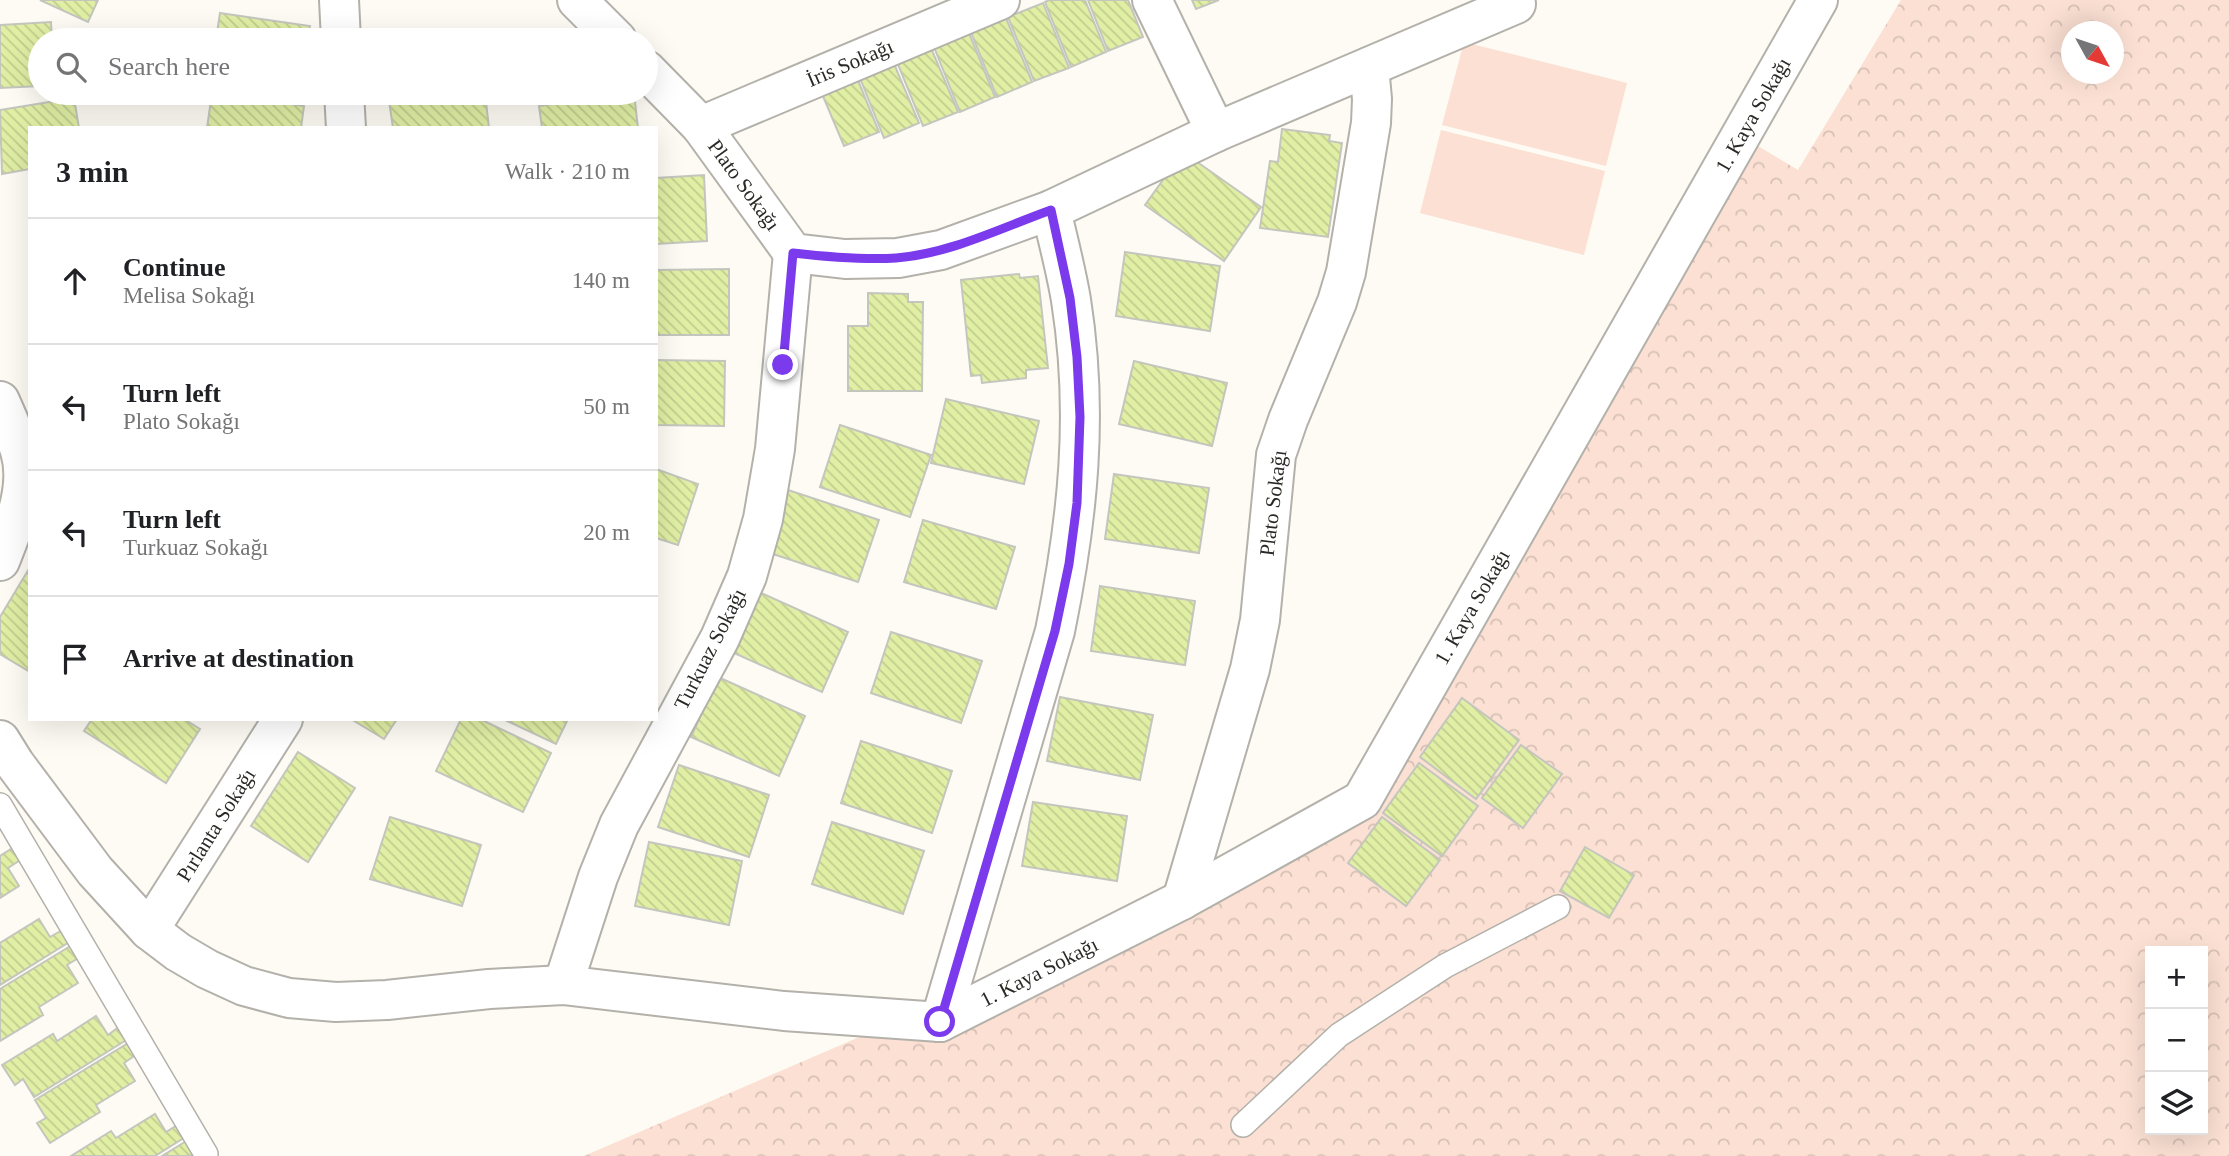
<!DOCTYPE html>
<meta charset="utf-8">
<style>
:root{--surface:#fff;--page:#f6f6f6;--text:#202124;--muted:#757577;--line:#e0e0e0}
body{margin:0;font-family:Georgia,serif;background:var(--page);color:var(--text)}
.controls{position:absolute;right:21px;bottom:21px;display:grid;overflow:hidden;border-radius:0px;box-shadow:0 7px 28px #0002}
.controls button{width:63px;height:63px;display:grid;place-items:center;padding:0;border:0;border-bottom:2px solid var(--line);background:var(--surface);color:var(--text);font:35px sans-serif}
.compass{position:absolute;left:2061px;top:21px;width:63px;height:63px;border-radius:50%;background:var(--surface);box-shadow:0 7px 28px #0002;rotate:130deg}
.stop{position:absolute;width:21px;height:21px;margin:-16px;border:5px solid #7c3aed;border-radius:50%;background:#fff}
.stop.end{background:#7c3aed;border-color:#fff;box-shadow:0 2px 7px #0008}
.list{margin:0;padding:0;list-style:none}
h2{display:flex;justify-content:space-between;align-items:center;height:91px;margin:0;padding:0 28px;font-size:30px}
h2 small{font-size:23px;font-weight:400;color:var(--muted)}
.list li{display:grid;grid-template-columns:46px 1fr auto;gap:21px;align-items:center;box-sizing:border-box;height:126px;padding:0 28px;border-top:2px solid var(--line)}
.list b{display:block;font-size:26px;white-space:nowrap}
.list p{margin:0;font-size:23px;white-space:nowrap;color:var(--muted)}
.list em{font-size:23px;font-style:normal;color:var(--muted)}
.icon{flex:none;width:38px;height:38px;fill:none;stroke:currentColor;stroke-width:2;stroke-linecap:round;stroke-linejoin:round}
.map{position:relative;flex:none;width:2229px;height:1156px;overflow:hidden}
.search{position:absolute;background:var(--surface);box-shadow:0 7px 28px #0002;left:28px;top:28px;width:630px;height:77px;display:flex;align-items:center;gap:18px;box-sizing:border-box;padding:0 24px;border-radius:38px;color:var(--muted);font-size:26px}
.panel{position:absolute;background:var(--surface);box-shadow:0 7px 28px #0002;left:28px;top:126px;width:630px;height:595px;border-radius:0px}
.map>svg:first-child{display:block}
.forest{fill:url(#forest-crowns);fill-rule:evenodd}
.pitch{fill:#fbe0d3}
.building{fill:url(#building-back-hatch);stroke:#c4c6be;stroke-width:2}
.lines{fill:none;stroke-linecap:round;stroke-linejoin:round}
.lane-casing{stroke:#b3b1aa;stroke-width:26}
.street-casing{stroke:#b3b1aa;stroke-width:42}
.lane{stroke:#fff;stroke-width:23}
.street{stroke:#fff;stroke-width:38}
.route{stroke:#7c3aed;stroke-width:9}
.labels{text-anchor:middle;stroke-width:7;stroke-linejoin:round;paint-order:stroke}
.street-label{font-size:21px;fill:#2a2926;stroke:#fff}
</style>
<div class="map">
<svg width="2229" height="1156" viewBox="0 0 2229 1156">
<defs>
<pattern id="forest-crowns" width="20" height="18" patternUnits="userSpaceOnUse" patternTransform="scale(1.75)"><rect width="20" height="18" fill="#fbe0d3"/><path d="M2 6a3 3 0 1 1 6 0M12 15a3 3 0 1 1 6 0" fill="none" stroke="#d7c0b5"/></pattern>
<pattern id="building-back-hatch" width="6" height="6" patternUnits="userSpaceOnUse" patternTransform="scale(1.75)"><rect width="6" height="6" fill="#e1efa5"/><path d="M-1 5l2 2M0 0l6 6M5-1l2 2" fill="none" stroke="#c1cd8e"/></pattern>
</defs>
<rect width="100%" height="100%" fill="#fefbf4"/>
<path class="forest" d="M1901 0H2229V1156H584L1320 838 1738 134 1798 170ZM2072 32H2114V74H2072ZM2150 951H2203V1130H2150Z"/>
<g class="pitch">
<path d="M1464 42 1627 83 1606 166 1442 125Z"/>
<path d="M1441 130 1605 171 1584 255 1420 213Z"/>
</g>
<g class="building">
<path d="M40 0H98L88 22Z"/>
<path d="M1049 0H1085L1106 52 1071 67 1045 2Z"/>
<path d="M1088 0H1128L1143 37 1108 51Z"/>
<path d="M1192 0H1219L1196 9Z"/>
<path d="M1043 3 1069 68 1034 81 1008 17Z"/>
<path d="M220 13 310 26 308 40H216Z"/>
<path d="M1006 18 1032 82 997 97 971 32Z"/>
<path d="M51 22 52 40H40V86L0 88V25Z"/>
<path d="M969 33 995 97 960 112 934 47Z"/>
<path d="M931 48 958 112 923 126 897 62Z"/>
<path d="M892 59 919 123 884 138 858 73Z"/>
<path d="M853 68 879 132 844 146 817 82Z"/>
<path d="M212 93 304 106 301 128H207Z"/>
<path d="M397 93H485L489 128H393L388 94Z"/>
<path d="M628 93H634L638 128H542L539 106Z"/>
<path d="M74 98 79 128H30V169L2 174 0 110Z"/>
<path d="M1282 129 1330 135 1329 141 1342 143 1328 237 1260 228 1270 161 1278 162Z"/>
<path d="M1183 152 1261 207 1224 261 1145 205Z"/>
<path d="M704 175 707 241 656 244V178Z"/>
<path d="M1125 252 1220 266 1210 331 1116 316Z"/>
<path d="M729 269V335H656V270Z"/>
<path d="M1019 274 1020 278 1038 276 1048 368 1026 370V378L982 383 981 375 971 376 961 280Z"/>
<path d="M868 293 908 294V302H923L922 391H848V326H868Z"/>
<path d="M656 360 725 361 724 426 656 425Z"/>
<path d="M1134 361 1227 383 1212 446 1119 424Z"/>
<path d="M946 399 1039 421 1024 484 931 463Z"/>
<path d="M840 425 931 455 910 517 820 487Z"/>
<path d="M656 469 698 484 678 545 656 538Z"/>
<path d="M1114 474 1209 488 1199 553 1105 539Z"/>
<path d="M788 490 879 520 858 582 767 552Z"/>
<path d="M923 520 1015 547 996 609 904 582Z"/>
<path d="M30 567V672L0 654V617Z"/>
<path d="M1100 586 1195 601 1185 665 1091 651Z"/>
<path d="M761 593 848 632 822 692 734 653Z"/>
<path d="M891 632 982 661 961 723 871 693Z"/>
<path d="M718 677 805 716 779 776 691 737Z"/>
<path d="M1060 697 1153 715 1140 780 1047 761Z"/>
<path d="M1462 698 1519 740 1476 799 1420 757Z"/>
<path d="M92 719H184L200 729 166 783 84 731Z"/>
<path d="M351 719H397L384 739Z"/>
<path d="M461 719H480L551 753 523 812 436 771Z"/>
<path d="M503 719H568L556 744Z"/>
<path d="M861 741 952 771 932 833 841 803Z"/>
<path d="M1521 745 1562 774 1523 828 1482 798Z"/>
<path d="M298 752 355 788 308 862 251 826Z"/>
<path d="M1419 763 1478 806 1442 856 1383 813Z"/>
<path d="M679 765 769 795 749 857 658 827Z"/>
<path d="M1033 802 1127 816 1117 881 1022 866Z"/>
<path d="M390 817 481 845 462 906 370 879Z"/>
<path d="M1382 817 1440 860 1406 906 1348 863Z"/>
<path d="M832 822 924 851 903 914 812 884Z"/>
<path d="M649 842 742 861 729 925 635 906Z"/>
<path d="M14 847 22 859 8 868 19 886 0 898V856Z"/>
<path d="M1585 847 1634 875 1609 918 1560 891Z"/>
<path d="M39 919 50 937 64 929 71 941 0 985V943Z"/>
<path d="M72 945 80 957 67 965 78 983 39 1007 43 1015 0 1041V989Z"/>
<path d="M96 1016 108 1035 120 1026 128 1039 34 1097 23 1079 15 1085 2 1065 53 1034 57 1041Z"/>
<path d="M130 1042 137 1054 124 1063 135 1081 96 1105 100 1112 50 1143 37 1123 46 1118 35 1100Z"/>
<path d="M155 1114 166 1132 179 1124 187 1136 155 1156H71L111 1131 116 1138Z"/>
<path d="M188 1140 196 1152 190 1156H162Z"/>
</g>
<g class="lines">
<defs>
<g id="lane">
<path d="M0 805 206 1154"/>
<path d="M1243 1125 1339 1035 1445 966 1558 907"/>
</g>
<g id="street">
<path d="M339 0 341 40"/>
<path d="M577 0 617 40"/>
<path d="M1152 0 1216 132"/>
<path d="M646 70 701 126 793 253 845 259 898 258 941 250 1051 210 1216 132 1516 4"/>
<path d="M344 93 346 128"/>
<path d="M701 126 1000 0"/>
<path d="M0 401C7 417 15 434 20 451 31 487 13 528 0 561"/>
<path d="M0 740 15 764 95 871 149 930 178 952 207 969 244 986 289 998 336 1002 387 1000 489 989 563 985 784 1011 940 1022"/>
<path d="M1182 900 1250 669 1260 620 1276 455 1288 420 1337 302 1346 272 1371 123 1372 99 1369 67"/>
<path d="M149 930 283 719"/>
<path d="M563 985 598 877 619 825 720 638 747 576 763 519 775 449 793 253"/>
<path d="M940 1022 1182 900 1362 800 1818 0"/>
<path d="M940 1022 1055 631C1078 518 1089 414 1071 300 1066 270 1058 240 1051 210"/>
</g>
</defs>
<use href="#lane" class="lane-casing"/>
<use href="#street" class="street-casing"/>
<use href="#lane" class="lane"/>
<use href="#street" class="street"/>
</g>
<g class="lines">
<path class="route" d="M783 365 793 253C828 257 861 260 896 258 949 254 1001 228 1051 210L1070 298 1077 357 1080 417 1077 503 1069 564 1055 631 940 1022"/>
</g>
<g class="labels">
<g class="street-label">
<text transform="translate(850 63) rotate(-23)" y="7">İris Sokağı</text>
<text transform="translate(1753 115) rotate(-60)" y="7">1. Kaya Sokağı</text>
<text transform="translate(744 185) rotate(54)" y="7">Plato Sokağı</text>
<text transform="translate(1273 503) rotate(-83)" y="7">Plato Sokağı</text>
<text transform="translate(1472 607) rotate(-60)" y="7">1. Kaya Sokağı</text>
<text transform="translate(710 649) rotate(-63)" y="7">Turkuaz Sokağı</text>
<text transform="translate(216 825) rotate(-58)" y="7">Pırlanta Sokağı</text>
<text transform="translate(1039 972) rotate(-27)" y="7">1. Kaya Sokağı</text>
</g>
</g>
</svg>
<div class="controls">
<button>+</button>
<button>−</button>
<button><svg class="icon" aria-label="layers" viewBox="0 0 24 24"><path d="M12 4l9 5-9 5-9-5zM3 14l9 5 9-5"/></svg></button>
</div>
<svg class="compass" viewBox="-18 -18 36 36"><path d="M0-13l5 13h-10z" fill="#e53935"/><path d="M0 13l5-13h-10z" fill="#757577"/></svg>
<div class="stop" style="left:940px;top:1022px"></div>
<div class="stop end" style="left:783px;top:365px"></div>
<div class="search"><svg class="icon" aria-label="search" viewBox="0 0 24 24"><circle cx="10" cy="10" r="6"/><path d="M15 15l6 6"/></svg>Search here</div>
<section class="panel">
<h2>3 min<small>Walk · 210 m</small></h2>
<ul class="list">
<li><svg class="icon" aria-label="ahead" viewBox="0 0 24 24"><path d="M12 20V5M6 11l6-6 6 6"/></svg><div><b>Continue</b><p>Melisa Sokağı</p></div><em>140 m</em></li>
<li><svg class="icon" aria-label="left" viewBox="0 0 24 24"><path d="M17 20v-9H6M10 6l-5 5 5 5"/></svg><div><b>Turn left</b><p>Plato Sokağı</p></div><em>50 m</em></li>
<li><svg class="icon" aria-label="left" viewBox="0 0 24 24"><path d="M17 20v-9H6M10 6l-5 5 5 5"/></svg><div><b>Turn left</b><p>Turkuaz Sokağı</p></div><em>20 m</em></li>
<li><svg class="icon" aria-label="arrive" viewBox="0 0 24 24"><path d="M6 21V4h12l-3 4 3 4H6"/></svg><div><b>Arrive at destination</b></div></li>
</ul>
</section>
</div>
